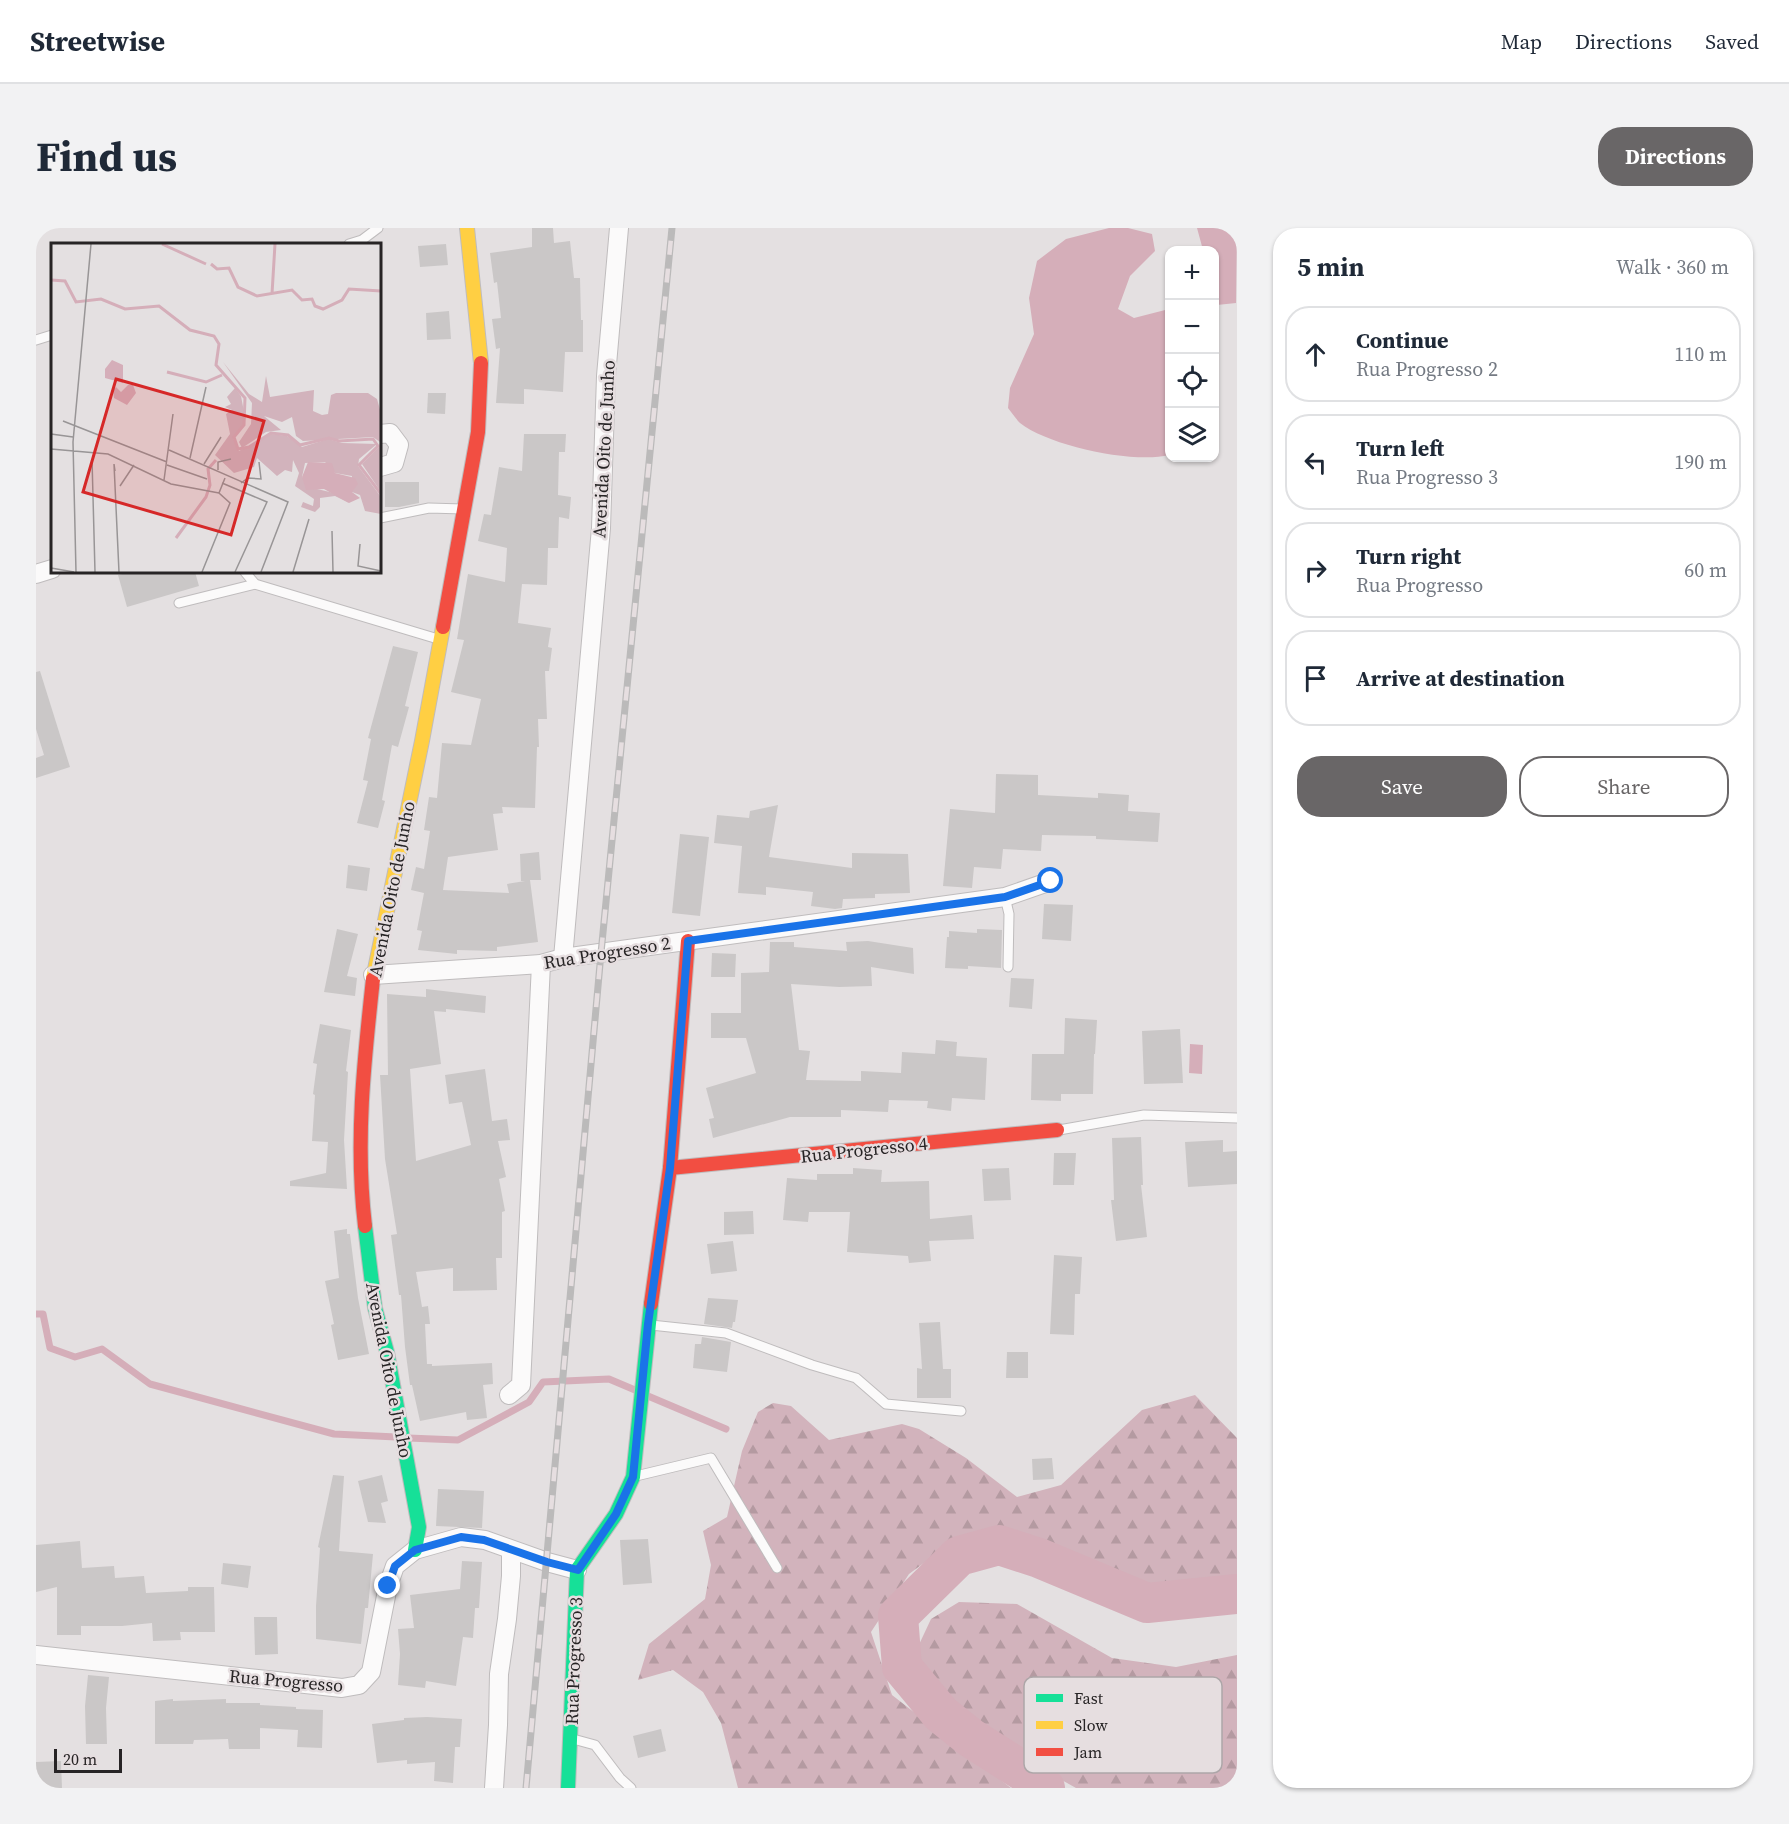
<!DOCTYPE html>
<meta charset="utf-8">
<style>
:root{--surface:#fff;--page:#f2f2f3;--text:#1f2937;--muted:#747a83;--line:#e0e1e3;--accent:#696667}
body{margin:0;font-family:"Source Serif 4",serif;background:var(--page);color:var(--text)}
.controls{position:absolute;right:18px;top:18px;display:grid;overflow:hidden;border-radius:12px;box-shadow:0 2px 4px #0004}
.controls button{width:54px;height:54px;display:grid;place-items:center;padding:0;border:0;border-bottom:2px solid var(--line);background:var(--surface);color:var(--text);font:30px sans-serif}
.scale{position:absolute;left:18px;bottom:15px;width:68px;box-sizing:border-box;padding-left:6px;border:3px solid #272425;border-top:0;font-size:16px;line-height:21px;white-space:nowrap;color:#272425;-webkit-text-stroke:4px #e6dee0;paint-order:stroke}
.stop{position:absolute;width:18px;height:18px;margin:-14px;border:4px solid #1a73e8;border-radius:50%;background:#fff}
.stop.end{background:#1a73e8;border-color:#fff;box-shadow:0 2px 6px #0008}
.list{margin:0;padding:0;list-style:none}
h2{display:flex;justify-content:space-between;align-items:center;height:78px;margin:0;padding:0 24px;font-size:26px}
h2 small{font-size:20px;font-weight:400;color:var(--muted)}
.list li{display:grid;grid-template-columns:39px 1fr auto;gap:18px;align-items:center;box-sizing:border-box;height:96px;margin:0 12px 12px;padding:0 12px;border:2px solid var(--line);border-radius:24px}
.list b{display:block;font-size:22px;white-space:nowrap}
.list p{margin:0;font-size:20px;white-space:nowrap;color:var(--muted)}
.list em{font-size:20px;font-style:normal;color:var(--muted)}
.actions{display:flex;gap:12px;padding:18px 24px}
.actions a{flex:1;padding:14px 0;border:2px solid var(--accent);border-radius:24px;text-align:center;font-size:21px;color:var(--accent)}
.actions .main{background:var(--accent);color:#fff}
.icon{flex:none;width:33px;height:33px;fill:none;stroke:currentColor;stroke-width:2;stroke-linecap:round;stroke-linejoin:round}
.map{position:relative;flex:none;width:1201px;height:1560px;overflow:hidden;border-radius:24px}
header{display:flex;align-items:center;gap:36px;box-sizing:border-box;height:84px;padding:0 30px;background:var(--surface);border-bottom:2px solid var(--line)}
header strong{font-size:28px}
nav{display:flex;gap:33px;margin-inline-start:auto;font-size:21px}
.intro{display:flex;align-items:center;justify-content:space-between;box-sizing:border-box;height:144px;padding:0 36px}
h1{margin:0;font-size:42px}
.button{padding:15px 27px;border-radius:24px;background:var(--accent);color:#fff;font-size:21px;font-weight:700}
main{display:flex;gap:36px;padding:0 36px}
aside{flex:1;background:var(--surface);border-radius:24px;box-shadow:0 2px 4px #0004}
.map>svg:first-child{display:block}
.forest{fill:url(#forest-firs)}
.water{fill:#d5aeb9}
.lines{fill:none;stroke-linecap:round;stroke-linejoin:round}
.stream{stroke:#d5aeb9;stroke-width:7}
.river{stroke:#d5aeb9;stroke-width:40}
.building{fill:#cac7c7}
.lane-casing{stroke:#bfbcbd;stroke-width:11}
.street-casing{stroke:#bfbcbd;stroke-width:20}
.fast-casing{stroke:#bfbcbd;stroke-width:16}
.slow-casing{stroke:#bfbcbd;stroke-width:16}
.jam-casing{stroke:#bfbcbd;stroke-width:16}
.lane{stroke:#fbfafa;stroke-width:9}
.street{stroke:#fbfafa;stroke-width:18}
.fast{stroke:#16e098;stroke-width:14}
.slow{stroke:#ffcf43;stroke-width:14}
.jam{stroke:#f24e42;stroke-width:14}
.rail-casing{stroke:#bbbaba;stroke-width:7}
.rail{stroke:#e6dee0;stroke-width:4.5;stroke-dasharray:14;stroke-linecap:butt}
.route{stroke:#1a73e8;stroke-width:8}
.labels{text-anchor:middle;stroke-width:5;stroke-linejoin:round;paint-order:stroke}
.street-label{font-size:18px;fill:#272425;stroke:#e6dee0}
.inset-river{fill:none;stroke:#d5aeb9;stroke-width:3}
.inset-road{fill:none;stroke:#989596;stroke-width:1.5}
.view{fill:#d62828;fill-opacity:0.15;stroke:#d62828;stroke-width:3}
.inset-edge{fill:none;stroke:#272425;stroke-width:3}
.key{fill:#e6dee0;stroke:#ada6a8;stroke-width:1.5}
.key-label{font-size:16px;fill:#272425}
</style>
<header>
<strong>Streetwise</strong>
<nav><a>Map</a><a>Directions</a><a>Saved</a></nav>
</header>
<div class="intro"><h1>Find us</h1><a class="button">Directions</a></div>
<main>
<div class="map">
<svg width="1201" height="1560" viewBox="0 0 1201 1560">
<defs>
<pattern id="forest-firs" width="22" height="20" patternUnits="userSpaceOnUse" patternTransform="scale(1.5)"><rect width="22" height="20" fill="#d2b3bc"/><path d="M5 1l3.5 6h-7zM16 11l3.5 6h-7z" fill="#b49aa1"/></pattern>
</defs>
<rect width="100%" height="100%" fill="#e4e0e1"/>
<g class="forest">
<path d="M1159 1167 1201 1210V1354L1156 1366 1102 1365 1068 1354 1002 1320 949 1310 900 1326 873 1346 835 1404 856 1467 975 1560H702L685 1495 667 1464 637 1442 602 1452 613 1416 669 1371 675 1337 667 1303 691 1289 706 1223 722 1184 737 1175 755 1178 793 1212 866 1196 883 1201 930 1230 981 1269 1025 1257 1106 1182Z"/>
<path d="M923 1374 981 1376 1076 1430 1140 1439 1201 1427V1560H1040L965 1518 924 1479 886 1439 880 1423 895 1391Z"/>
</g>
<g class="water">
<path d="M1073 0H1092L1116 6 1119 23 1094 48 1082 81 1098 90 1133 81V227C1098 236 1013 218 984 195 980 191 976 185 972 180L974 160 998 106 993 70 1001 33 1030 11Z"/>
<path d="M1161 0H1201L1200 75 1181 77 1179 67 1178 22H1167Z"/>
<path d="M1154 816 1167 817 1166 846 1153 845Z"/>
</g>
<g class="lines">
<g class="stream">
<path d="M0 1086H7L14 1120 39 1129 66 1121 114 1156 298 1206 360 1209"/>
<path d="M612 1168 690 1201"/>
<path d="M372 1210 422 1212 493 1174 507 1154 573 1151 599 1162"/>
</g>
<path class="river" d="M1009 1560 993 1547 935 1510 905 1486 866 1439 862 1388 923 1328 963 1317 1003 1330 1111 1375 1201 1366"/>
</g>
<g class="building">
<path d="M496 0H517L518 15 534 13 538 50H544L545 92H547V124H529L527 164 488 161V176L460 175 464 120 460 121 456 91 465 90 461 54 458 55 454 25 496 19Z"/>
<path d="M410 16 412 37 384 39 382 18Z"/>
<path d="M413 83 415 111 391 112 390 85Z"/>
<path d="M392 165H410L409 186 391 185Z"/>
<path d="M488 206H530L529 224H523L522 267 535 269 533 291 523 289 522 320H512L511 357 486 356 482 395 515 400 512 419 516 420 513 443H509L511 491H502L503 519H501L499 580 466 579 467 585 457 586 462 622 412 629 407 662 473 665 471 656 489 653H485L484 626 503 624 505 652H494L502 714 461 719V723L421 722V726L382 722 386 703 381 702 388 665 375 662 380 639 388 641 394 603 388 602 393 569 401 570 406 515 435 517 445 471 415 464 428 412 421 411 432 346 469 354 471 320 442 313 448 286 455 287 463 239 486 243Z"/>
<path d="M349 254H383V275L363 279H349Z"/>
<path d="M95 344H159L163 358 91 379 82 347Z"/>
<path d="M357 418 382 424 369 478 373 479 362 519 356 517 346 572 349 573 342 600 321 595 332 553 327 552 335 511 332 510Z"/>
<path d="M4 443 34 539 0 550V530L8 527 0 501V444Z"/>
<path d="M960 546 1002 547V567L1062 570V565L1093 567 1092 583 1124 585 1122 614 1060 611V608L1006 607 1005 623 967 621 965 641 938 639 936 660 907 658 914 581 959 585Z"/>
<path d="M742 577 733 629 816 640V625L872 626 874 665 839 666V670L807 671 806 680 799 681 775 678 777 664 730 659V667L702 665 706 618 678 615 681 587 713 590 714 583Z"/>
<path d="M644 606 673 609 664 688 636 685Z"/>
<path d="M312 637 334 640 331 663 310 660Z"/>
<path d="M1008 676 1037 677 1035 713 1006 711Z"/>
<path d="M301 701 322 706 311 748 321 750 319 768 288 764Z"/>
<path d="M941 701 966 702 965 740 932 738V741L909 740 911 709H913V703L941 705Z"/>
<path d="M832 713 877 720 878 746 835 739 836 758 803 759 755 756 763 822 774 823 770 852 825 853V843L865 845 866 824 899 826 900 812 921 814 920 828 951 830 949 872 916 870 915 883 891 880 892 873 853 872 852 884 805 882V889H754L677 910 673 891 678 890 670 860 720 845 710 810H675V785H705V745L733 744 734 714H758V719L811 723 810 714Z"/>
<path d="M676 725 700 726 699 749H675Z"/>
<path d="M975 750 998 751 996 781 973 779Z"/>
<path d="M390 761 450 768 449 785 410 781V784L398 783 405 836 374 841 380 933 435 917 426 874 413 876 409 847 449 841 456 893 471 891 474 912 462 913 470 949 463 951 469 983 466 984V1030H460L461 1062 417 1063V1040L380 1044 386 1079 392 1078 394 1096H389L391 1136H396V1138L456 1135 457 1156 447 1157 451 1190 431 1192 430 1184 384 1193 376 1157H374L369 1119 365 1067H363L355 1007 361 1006 349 931 344 847H352L351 766 390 769Z"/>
<path d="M1029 790 1061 792 1059 826H1058L1057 866H1025V873L995 872 996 826H1028Z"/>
<path d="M284 796 315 802 310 843 312 844 308 912 311 961 254 958V953L290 945 292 914 276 913 279 867 277 866 281 836 277 835Z"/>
<path d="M1144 801 1147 855 1108 856 1106 803Z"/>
<path d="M1105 909 1107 957H1105L1111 1009 1080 1013 1075 972H1078L1076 910Z"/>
<path d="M1187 912V924L1201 923V956L1152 959 1149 914Z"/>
<path d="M1018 925H1040L1038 957H1017Z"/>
<path d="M817 940 846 942 845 954 893 953 894 991 936 987 938 1011 893 1013 895 1033 873 1035 872 1028 811 1024 814 984H773L772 994 747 992 751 950 781 952V946H817Z"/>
<path d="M973 940 975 972 948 973 946 941Z"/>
<path d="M717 983 718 1006 688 1007V984Z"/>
<path d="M311 1001V1006H314L322 1070 333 1126 302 1132 295 1097 298 1096 289 1053 303 1050 298 1003Z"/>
<path d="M697 1013 701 1043 675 1046 671 1016Z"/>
<path d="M1018 1027 1046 1029 1044 1066H1039L1038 1107 1014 1106Z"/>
<path d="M672 1070 702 1072 699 1094H697L696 1100 668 1096Z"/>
<path d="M904 1094 907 1141H915V1170H881V1140L886 1141 883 1095Z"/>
<path d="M666 1109 695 1114 691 1144 657 1140 659 1116H665Z"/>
<path d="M971 1124H992V1150H970Z"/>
<path d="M1016 1230 1018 1251 997 1252 996 1231Z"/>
<path d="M297 1247 308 1248 303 1323 337 1326 332 1380H329L325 1416 280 1411V1378L284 1320 282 1319Z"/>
<path d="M346 1247 352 1273 345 1275 350 1295 332 1294 322 1253Z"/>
<path d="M402 1261 448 1263 446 1300 400 1298Z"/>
<path d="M612 1311 616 1355 587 1357 584 1312Z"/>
<path d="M44 1313 46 1340 78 1338 79 1350 108 1348 110 1365 152 1363V1359H178L179 1404H144L145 1412 117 1413 116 1395 86 1398H45V1407H21V1359L0 1364V1317Z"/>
<path d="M426 1333 446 1334 443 1380H439L437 1410 427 1409 420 1458 390 1453 389 1460 362 1457 364 1426 362 1401 378 1400 374 1367 424 1361Z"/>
<path d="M187 1335 215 1338 212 1360 185 1356Z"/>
<path d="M218 1389H241L242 1426 219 1427Z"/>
<path d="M52 1447 73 1449 70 1480 71 1516H50L49 1478Z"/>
<path d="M137 1471V1473L190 1471V1475H224V1477L260 1479V1481L287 1482 286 1520 261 1519 262 1502 224 1500V1521H193L192 1511 158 1512 157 1516H119V1473Z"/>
<path d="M391 1489 426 1491 424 1519H419L417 1555 398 1553 399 1534 371 1536V1532L341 1535 336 1496 368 1492V1490Z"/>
<path d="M625 1501 630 1523 602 1530 597 1508Z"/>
<path d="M25 1533 26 1560H0V1534Z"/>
</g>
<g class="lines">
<defs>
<g id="lane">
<path d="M313 16 326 12 342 0"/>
<path d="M0 112 16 107"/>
<path d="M344 290 393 280 427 281"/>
<path d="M209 344 219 356 402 411"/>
<path d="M143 375 219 356"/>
<path d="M969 669 973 686 972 739"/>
<path d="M1023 902 1108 887 1201 890"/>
<path d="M615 1097 690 1105 776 1137 820 1150 850 1176 925 1183"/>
<path d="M600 1248 675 1230 741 1340"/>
<path d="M537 1511 559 1517 584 1550 595 1560"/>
</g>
<g id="street">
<path d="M344 206 354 205 363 217 358 235 344 239"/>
<path d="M0 346 16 341"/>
<path d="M527 730 565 300 570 148 583 0"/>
<path d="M337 747 505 736 527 730 969 669 1015 653"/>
<path d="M473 1167 485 1157 505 736"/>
<path d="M0 1427 306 1460 323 1457 335 1444 352 1358 359 1338 379 1322 425 1309 449 1312 511 1334 541 1342"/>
<path d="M458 1560 462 1497 463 1446 471 1391 475 1348V1322"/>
</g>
<g id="fast">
<path d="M329 998 339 1080 351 1124 383 1299 379 1322"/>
<path d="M532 1560 541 1342 580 1286 597 1249 615 1076"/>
</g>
<g id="slow">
<path d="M431 0 445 135"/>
<path d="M337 751 386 513 407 399"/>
</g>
<g id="jam">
<path d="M407 399 442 204 445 135"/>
<path d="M634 940 1021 902"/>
<path d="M329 998C319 915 328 833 337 751"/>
<path d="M615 1076 634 940 652 713"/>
</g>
</defs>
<use href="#lane" class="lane-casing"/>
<use href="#street" class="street-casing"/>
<use href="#fast" class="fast-casing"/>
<use href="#slow" class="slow-casing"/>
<use href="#jam" class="jam-casing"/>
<use href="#lane" class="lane"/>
<use href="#street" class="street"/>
<use href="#fast" class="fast"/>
<use href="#slow" class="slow"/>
<use href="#jam" class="jam"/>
<defs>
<path id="rail" d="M490 1560 565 725 636 0"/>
</defs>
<use href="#rail" class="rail-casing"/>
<use href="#rail" class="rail"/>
</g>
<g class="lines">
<path class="route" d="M352 1358 359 1338 379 1322 425 1309 448 1312 511 1334 542 1342 580 1286 597 1249 612 1096 634 940 652 713 969 669 1015 653"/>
</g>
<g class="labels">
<g class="street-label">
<text transform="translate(568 221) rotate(-87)" y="6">Avenida Oito de Junho</text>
<text transform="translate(356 661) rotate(-79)" y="6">Avenida Oito de Junho</text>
<text transform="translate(571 725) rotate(-9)" y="6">Rua Progresso 2</text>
<text transform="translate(828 922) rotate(-6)" y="6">Rua Progresso 4</text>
<text transform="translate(353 1142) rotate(79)" y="6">Avenida Oito de Junho</text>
<text transform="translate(538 1433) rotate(-88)" y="6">Rua Progresso 3</text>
<text transform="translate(250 1453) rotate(5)" y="6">Rua Progresso</text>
</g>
</g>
<g transform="translate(15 15)">
<rect width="330" height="330" fill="#e4e0e1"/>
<path d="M172 119 198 151 211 159 215 133 219 154 263 147 262 168 271 172 277 171 280 152 285 150H317L326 156 330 170V249L311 221 328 204 329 199 322 194 252 198 245 193 241 174 231 179 213 173 230 187 215 189 191 205 188 199 200 181 201 160ZM184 145 190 153 193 169 192 182 182 195 188 208 220 191 236 193 251 204 277 196 291 200 326 201 308 216 307 223 330 254V271L314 268 309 252 301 249V233L284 230 274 219 254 220 251 234 262 245 287 251 298 260 284 253 269 255V264L264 269 250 264 252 259 262 263 263 256 244 243 248 230 242 217 241 229 234 227 226 233 206 215 203 224 183 230 164 212 179 191 175 171 181 167 174 164 180 161 176 154Z" fill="#d2b3bc"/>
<path d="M61 117 72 122V140L54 135V126ZM77 142H82L85 150 76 162 63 155 62 147 65 144 70 149ZM257 219 281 220 284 230 304 235 307 241 301 249 309 255 298 260 273 246 255 247 251 234Z" fill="#d5aeb9"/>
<path class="inset-river" d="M111 1 155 21M160 21 166 26 178 25 187 44 206 53 241 47 251 57 261 56 264 63 272 66 291 57 298 46 330 48M0 37 14 38 25 59 50 56 74 66 108 63 139 87 163 93 168 101 165 122 194 155 193 182 183 194 187 206 198 204 220 190 237 192 249 202 278 195 288 198 322 196 327 203 308 222 330 251M221 51 224 1M116 129 155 139 171 132M125 295 155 254 159 242 157 226 165 217"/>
<path class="inset-road" d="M12 178 116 219M0 191 22 194M0 206 57 211 120 241 168 250M118 207 237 259 210 329M139 215 155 144M41 216 44 329M153 221 170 194M116 222 156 236M167 227V219L180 216M64 228 63 221 68 329M113 237 122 171M171 240 216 259 184 329M190 240 197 235 210 236 208 219M69 243 83 222M281 288 282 329M309 301 307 323 330 328M0 325 23 329M25 329 22 199 40 1M151 329 179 260 168 250 174 235M242 329 258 276"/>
<path class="view" d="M65 136 213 178 180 292 32 249Z"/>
<rect width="330" height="330" class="inset-edge"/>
</g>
<rect x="988" y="1449" width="198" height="96" rx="9" class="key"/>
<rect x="1000" y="1466" width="27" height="8" fill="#16e098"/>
<rect x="1000" y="1493" width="27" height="8" fill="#ffcf43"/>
<rect x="1000" y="1520" width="27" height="8" fill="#f24e42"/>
<g class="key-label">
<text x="1038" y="1476">Fast</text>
<text x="1038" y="1503">Slow</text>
<text x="1038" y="1530">Jam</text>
</g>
</svg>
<div class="controls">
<button>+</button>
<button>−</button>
<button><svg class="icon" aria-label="locate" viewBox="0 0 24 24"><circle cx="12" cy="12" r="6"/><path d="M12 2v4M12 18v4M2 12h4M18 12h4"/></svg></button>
<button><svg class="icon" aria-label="layers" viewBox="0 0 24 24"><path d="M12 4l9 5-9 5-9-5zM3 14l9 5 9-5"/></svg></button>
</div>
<div class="scale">20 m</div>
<div class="stop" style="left:1015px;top:653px"></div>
<div class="stop end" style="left:352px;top:1358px"></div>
</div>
<aside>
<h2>5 min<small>Walk · 360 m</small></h2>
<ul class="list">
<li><svg class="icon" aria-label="ahead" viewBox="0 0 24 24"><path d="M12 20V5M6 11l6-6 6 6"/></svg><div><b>Continue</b><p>Rua Progresso 2</p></div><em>110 m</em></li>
<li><svg class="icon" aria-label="left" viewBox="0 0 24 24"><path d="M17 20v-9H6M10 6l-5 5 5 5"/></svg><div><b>Turn left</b><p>Rua Progresso 3</p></div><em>190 m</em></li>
<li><svg class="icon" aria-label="right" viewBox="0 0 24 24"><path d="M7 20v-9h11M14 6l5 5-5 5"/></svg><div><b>Turn right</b><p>Rua Progresso</p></div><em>60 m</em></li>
<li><svg class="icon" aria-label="arrive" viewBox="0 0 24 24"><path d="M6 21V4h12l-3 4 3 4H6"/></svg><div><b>Arrive at destination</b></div></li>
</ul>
<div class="actions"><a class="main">Save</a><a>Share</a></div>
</aside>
</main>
